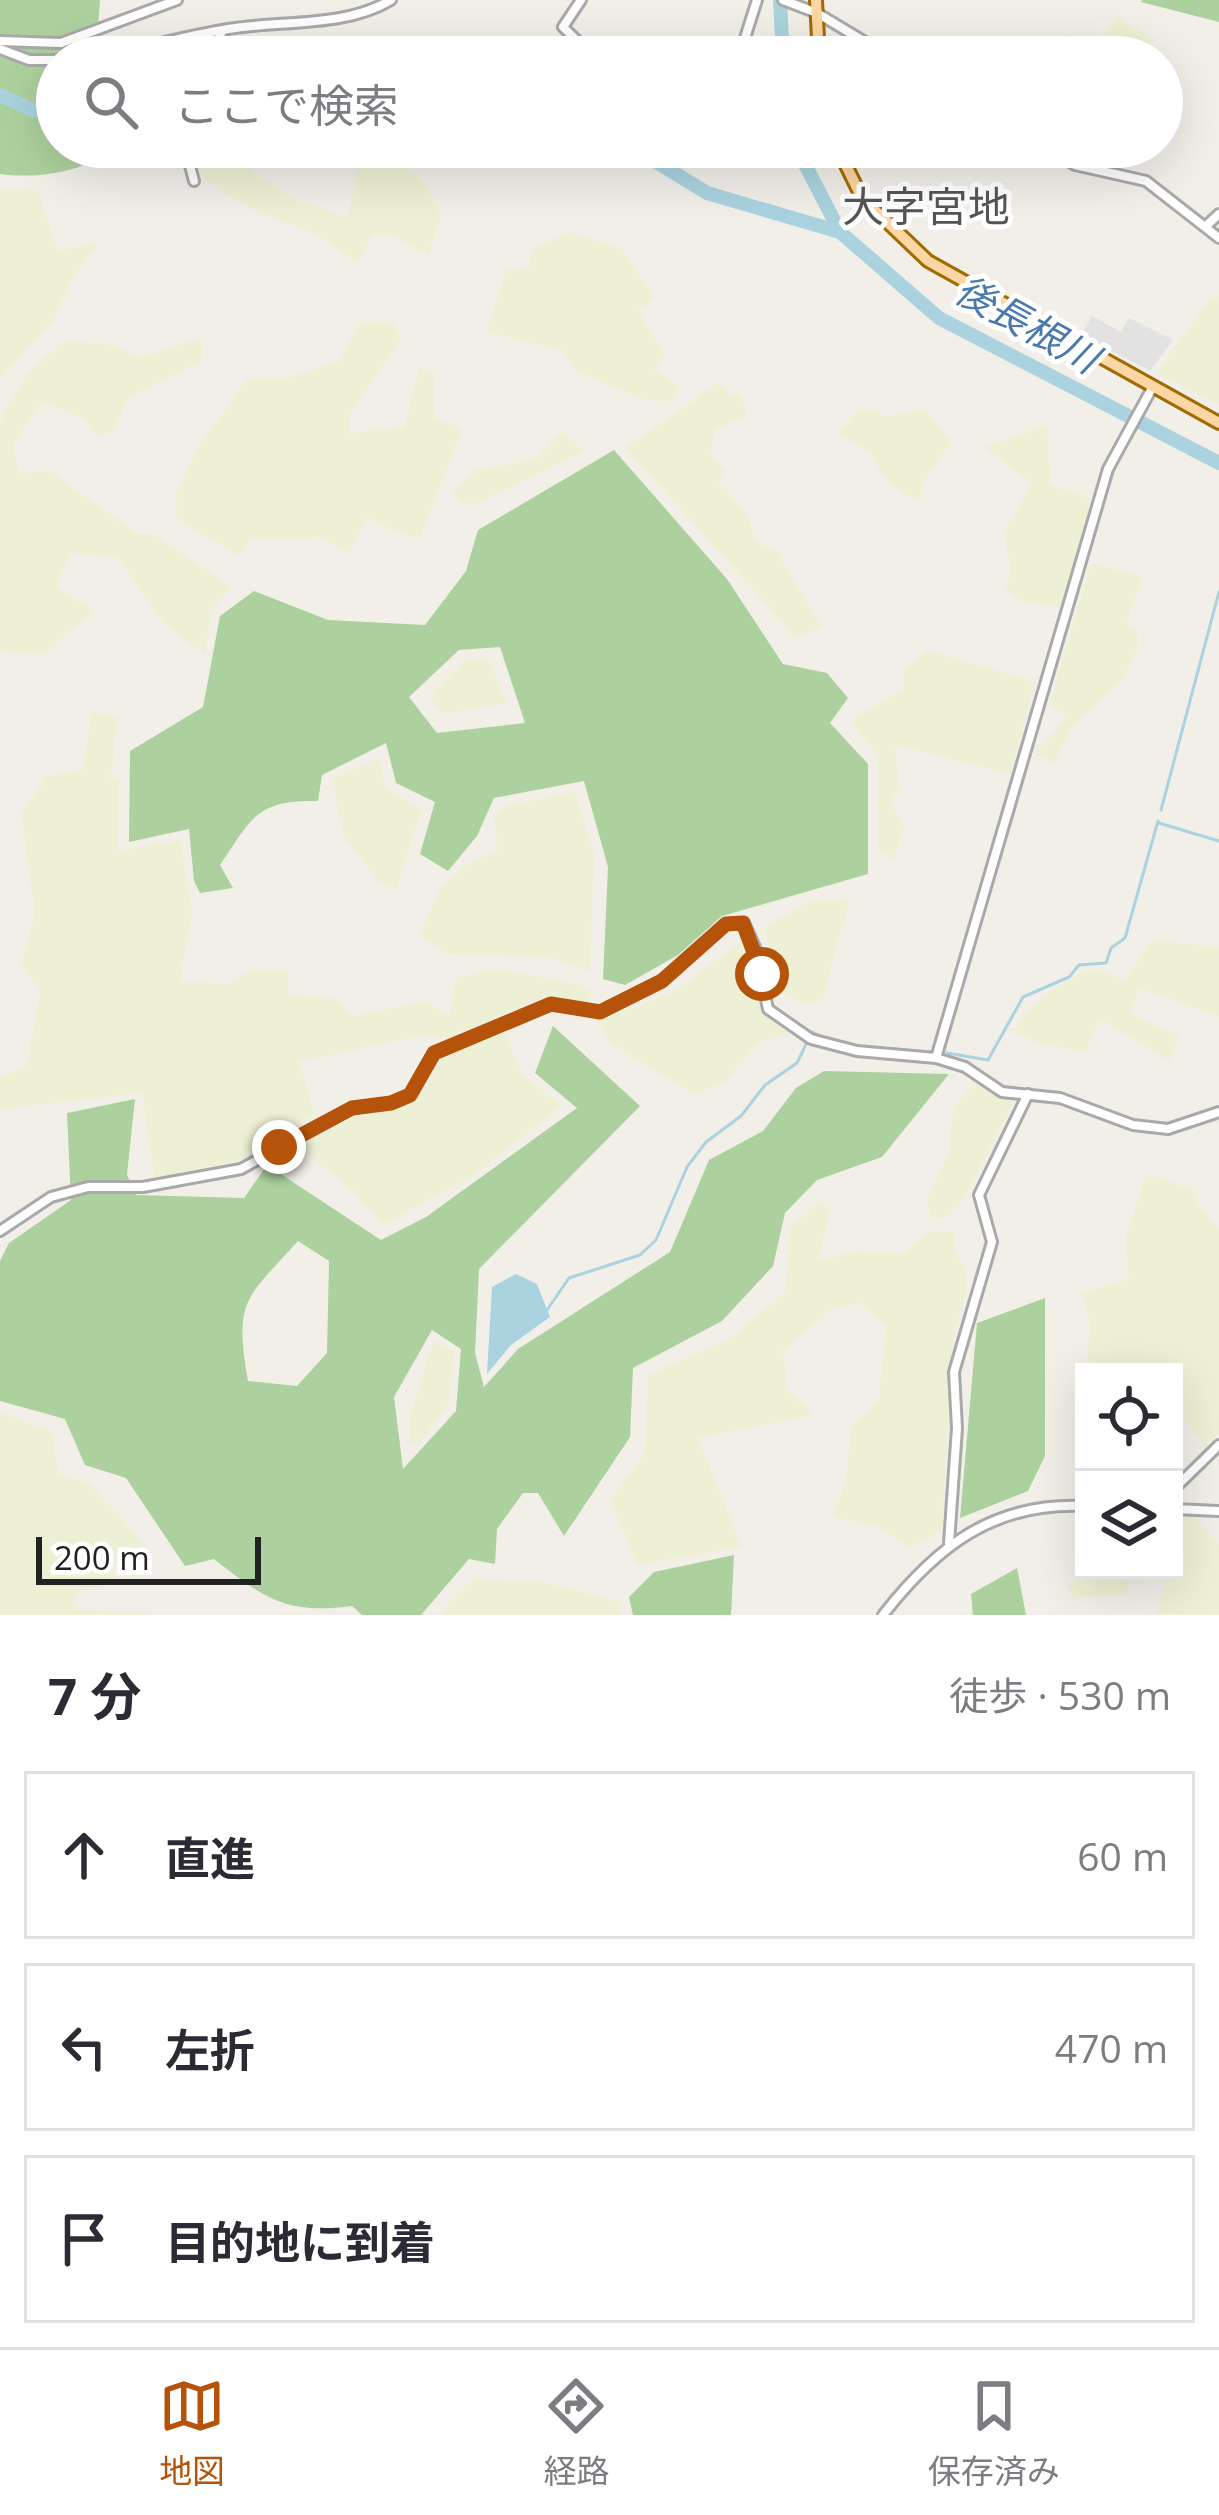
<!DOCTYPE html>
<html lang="ja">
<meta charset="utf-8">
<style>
:root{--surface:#fff;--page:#f2f2f3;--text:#2b2b33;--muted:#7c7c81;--line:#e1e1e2;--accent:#b45309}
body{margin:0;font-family:"Open Sans","Noto Sans JP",sans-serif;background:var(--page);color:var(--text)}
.controls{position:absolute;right:36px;bottom:36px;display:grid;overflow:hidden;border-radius:0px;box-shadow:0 12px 48px #0002}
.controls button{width:108px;height:108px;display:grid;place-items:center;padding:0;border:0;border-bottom:3px solid var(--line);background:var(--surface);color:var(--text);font:60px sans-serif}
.scale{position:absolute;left:36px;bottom:30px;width:225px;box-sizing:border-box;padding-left:12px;border:6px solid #222;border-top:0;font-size:33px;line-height:42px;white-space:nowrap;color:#222;-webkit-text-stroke:9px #fff;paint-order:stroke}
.stop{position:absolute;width:36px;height:36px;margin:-27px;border:9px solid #b45309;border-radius:50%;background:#fff}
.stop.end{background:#b45309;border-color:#fff;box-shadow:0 3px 12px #0008}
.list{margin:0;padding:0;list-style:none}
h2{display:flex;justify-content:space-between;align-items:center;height:156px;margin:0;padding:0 48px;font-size:51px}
h2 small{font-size:39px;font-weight:400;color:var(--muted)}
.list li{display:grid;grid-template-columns:78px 1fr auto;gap:36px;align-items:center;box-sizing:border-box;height:168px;margin:0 24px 24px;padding:0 24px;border:3px solid var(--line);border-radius:0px}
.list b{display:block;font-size:45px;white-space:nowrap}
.list em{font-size:39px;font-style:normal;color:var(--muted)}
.icon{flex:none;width:66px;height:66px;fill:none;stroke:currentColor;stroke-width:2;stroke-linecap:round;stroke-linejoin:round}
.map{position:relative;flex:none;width:1219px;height:1615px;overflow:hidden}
.search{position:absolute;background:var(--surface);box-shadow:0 12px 48px #0002;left:36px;right:36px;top:36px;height:132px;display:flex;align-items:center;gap:30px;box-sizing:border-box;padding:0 42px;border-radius:66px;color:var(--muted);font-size:45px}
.sheet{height:732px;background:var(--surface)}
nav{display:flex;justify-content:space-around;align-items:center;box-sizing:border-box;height:168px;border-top:3px solid var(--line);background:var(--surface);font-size:33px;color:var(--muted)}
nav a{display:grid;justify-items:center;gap:6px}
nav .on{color:var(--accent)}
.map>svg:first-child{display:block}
.farmland{fill:#eef0d5}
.forest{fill:#add19e;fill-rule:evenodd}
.parking{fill:#e2e2e2}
.water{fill:#aad3df}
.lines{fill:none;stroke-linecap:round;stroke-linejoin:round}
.stream{stroke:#aad3df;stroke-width:3}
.river{stroke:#aad3df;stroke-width:14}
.minor-casing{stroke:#a9a9a9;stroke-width:14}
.major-casing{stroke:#a06b00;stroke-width:16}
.minor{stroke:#fff;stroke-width:8}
.major{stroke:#fcd6a4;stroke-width:10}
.route{stroke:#b45309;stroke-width:15}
.labels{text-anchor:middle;stroke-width:10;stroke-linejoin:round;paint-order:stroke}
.water-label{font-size:39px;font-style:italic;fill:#4a7aab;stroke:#fff}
.quarter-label{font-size:42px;fill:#555;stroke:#fff}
</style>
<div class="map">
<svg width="1219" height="1615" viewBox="0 0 1219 1615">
<rect width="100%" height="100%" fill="#f2efe9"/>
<g class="farmland">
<path d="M1117 16 1152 37 1143 57H1053L1066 33 1096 48Z"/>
<path d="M217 147H246L251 172 298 200 348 218 359 159 372 147H410L408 170 425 183 441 216 429 255 392 235H373L358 264 320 237 248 207 202 178 195 156Z"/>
<path d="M0 189H37L58 251 100 242 73 277 54 319 0 380Z"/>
<path d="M569 232 623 250 654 299 638 310 665 354 654 369 681 387 671 401 646 400 575 371 564 351 486 332 506 270 528 268 533 249Z"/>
<path d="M1219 296V405L1156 373 1208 302Z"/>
<path d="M361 322 394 323 402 339 349 415 350 433 404 427 420 368 434 374 435 417 462 430 419 540 367 518 349 554 320 537 250 539 240 557 177 519 176 494 197 448 247 379 293 377 338 361Z"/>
<path d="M201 338V361L128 398 114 431 97 437 84 418 42 402 13 445 20 473 51 471 137 534H153L232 587 211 611 205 655 164 623 117 557 70 553 56 587 94 610 43 655 5 652 0 648V423L5 408 28 373 64 341 116 345 138 358Z"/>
<path d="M720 382 731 396 740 394 747 415 714 430 711 455 725 471 718 481 749 517 755 541 778 553 822 627 797 638 625 448Z"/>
<path d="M867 409 886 416 925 410 952 442 921 485 920 500 903 494 881 473 871 452 839 435 855 412Z"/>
<path d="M1047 425 1050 485 1091 498 1062 607 1022 601 1004 588 1011 574 1004 532 1032 483 984 447Z"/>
<path d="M562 432 585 451 471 507 450 494 476 470 536 459Z"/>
<path d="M1091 563 1143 577 1126 624 1137 631V651L1123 679 1072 727 1054 763 1035 754 1067 716 1049 706Z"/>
<path d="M927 650 1035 682 1010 774 895 745 899 786 891 803 904 827 893 860 878 851V757L851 720 904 689V671Z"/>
<path d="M465 660H488L507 703 442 714 429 696Z"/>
<path d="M92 711 117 718 111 778 119 781 118 851 180 840 192 911 180 981 229 984 252 969 289 971 288 995 337 999 353 1016 424 1002 450 1016 455 978 497 969 579 984 592 993 589 1003 546 996 449 1037 419 1036 299 1062 315 1115 270 1136 241 1160 154 1178 142 1093 0 1109V1077L27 1066 40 989 20 966 35 914 21 814 47 776 82 771Z"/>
<path d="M379 757 386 788 421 809 396 891 378 881 345 838 331 779Z"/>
<path d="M575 792 594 854 590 972 551 957 449 954 419 936 440 888 469 862 498 852 494 817 506 806Z"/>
<path d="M850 900 822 1000 802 1004 774 986 765 927 809 902Z"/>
<path d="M740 941 753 992 766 1016 791 1035 759 1042 725 1082 695 1095 609 1042 598 1021 675 991Z"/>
<path d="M1162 941 1219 947V1017L1140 988 1130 1013 1179 1036 1170 1061 1099 1019 1086 1052 1041 1044 1013 1030 1042 995 1080 973 1102 970 1126 981 1148 944Z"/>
<path d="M504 1031 523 1075 561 1106 473 1176 383 1225 351 1189 298 1146 356 1116 416 1101 442 1058Z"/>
<path d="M975 1083 1013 1103 963 1201 945 1218H932L926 1202 949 1151 953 1107Z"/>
<path d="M1147 1174 1194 1190 1197 1204 1219 1229V1433L1205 1446 1174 1404V1372L1158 1366 1148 1372H1093L1088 1356 1090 1324 1081 1293 1129 1279 1125 1239Z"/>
<path d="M820 1201 830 1210 818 1260 855 1252 903 1254 928 1232 954 1231V1248L966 1269 965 1297 953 1340 942 1531 910 1547 875 1525 833 1517 846 1480 851 1427 879 1399 886 1327 860 1303 832 1309 783 1351 787 1389 814 1415 698 1438 742 1547 637 1565 610 1499 645 1452 648 1375 731 1338 786 1291 790 1227Z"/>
<path d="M433 1341 454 1351 449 1403 419 1444H409L410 1416Z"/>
<path d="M0 1413 52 1431 58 1474 89 1483 147 1546 112 1564 114 1580 77 1593 74 1609 154 1615H0Z"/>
<path d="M1193 1517 1219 1545V1615H1155L1166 1585 1155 1570H1174V1518Z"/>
<path d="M1086 1570H1127L1129 1594 1073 1598 1067 1582 1084 1580Z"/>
<path d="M473 1580 539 1581 620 1602 621 1615H444L449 1602Z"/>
</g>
<g class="forest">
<path d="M0 0H100L97 41 84 57H57V93L41 113 57 123V147H113C86 173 36 179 0 174Z"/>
<path d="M1142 0H1219V22L1141 2Z"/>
<path d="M614 450 727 579 783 664 827 673 848 698 830 723 868 764V874L722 916 678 955 625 985 603 979 608 867 584 781 494 798 477 836 448 871 420 854 435 802 396 783 386 743 322 775 318 801C257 800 252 817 220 865L233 888 200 893 194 881 189 829 129 842 130 751 203 707 220 616 254 591 328 620 425 625 466 571 478 530ZM500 647 525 723 437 733 409 697 459 650Z"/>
<path d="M553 1026 640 1106 479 1269 475 1353 484 1387 518 1349 670 1252 709 1160 763 1131 796 1088 824 1071 949 1074 882 1157 817 1180 785 1213 773 1266 722 1321 633 1368 630 1437 564 1536 538 1493H523L497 1529 495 1564 469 1559 421 1615H362L352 1606C285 1615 264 1598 214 1559L185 1566 126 1478 85 1465 65 1419 0 1401V1261L9 1243 71 1200 67 1113 135 1099 127 1175 136 1195 244 1198 267 1165 381 1240 426 1217 577 1108 535 1073ZM298 1241 329 1261 327 1353 297 1386 248 1381C234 1299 245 1300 298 1241ZM432 1330 461 1349 456 1411 403 1469 394 1397Z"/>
<path d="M1045 1298V1456L1028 1491 960 1518 977 1323Z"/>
<path d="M734 1555 731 1615H633L629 1597 654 1572Z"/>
<path d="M1017 1568 1026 1615H973L971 1594Z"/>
</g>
<path class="parking" d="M1092 316 1121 332 1129 318 1173 340 1150 371 1081 335Z"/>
<path class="water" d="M516 1274 537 1284 550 1317 511 1345 487 1374 492 1287Z"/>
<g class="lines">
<g class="stream">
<path d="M1161 810 1219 592"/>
<path d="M1159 823 1219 841"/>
<path d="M812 1032 832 1041"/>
<path d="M852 1046 931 1052"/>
<path d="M947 1053 988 1060 1023 997 1069 977 1079 965 1106 963 1111 948 1125 938 1158 821"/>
<path d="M545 1313 569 1278 640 1255 656 1240 687 1167 706 1142 741 1116 765 1085 797 1063 807 1042"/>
</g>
<g class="river">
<path d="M780 0 783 57"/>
<path d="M0 95 30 109 57 113"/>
<path d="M150 147 167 156 180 151"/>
<path d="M552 147 580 156 637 150 707 193 840 232"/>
<path d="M796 147 840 232 939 318 1219 463"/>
</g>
<defs>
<g id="minor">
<path d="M581 0 563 27 594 57"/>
<path d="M783 0 817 13 890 57"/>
<path d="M0 41 61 43 177 0"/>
<path d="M0 49 29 60H57"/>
<path d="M101 57C144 48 184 36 228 29 281 20 344 28 391 0"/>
<path d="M211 57 222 31"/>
<path d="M739 57 757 0"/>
<path d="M185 147 194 181"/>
<path d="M1045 147 1075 165 1146 181 1219 238"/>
<path d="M1206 226 1219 214"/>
<path d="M936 1058 1108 469 1151 390"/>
<path d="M0 1231 51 1197 88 1187H143L241 1169 352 1108 391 1103 410 1095 434 1053 551 1004 600 1012 661 981 726 924 744 923 755 947 768 1009 811 1039 857 1051 936 1058 965 1067 1002 1092 1060 1098 1133 1125 1168 1129 1219 1112"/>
<path d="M1174 1489 1219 1445"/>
<path d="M1174 1509 1219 1511"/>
<path d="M949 1543 957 1428 954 1372 992 1242 979 1195 1028 1094"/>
<path d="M883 1615C936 1547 993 1502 1084 1506"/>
</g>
<g id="major">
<path d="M816 0 819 57"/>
<path d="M837 147 862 198 928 261 1219 423"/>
</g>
</defs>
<use href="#minor" class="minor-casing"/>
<use href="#major" class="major-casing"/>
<use href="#minor" class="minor"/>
<use href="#major" class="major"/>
</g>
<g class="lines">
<path class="route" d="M279 1147 352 1108 391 1103 410 1095 434 1053 520 1017 551 1004 600 1012 662 981 726 924 743 923 762 974"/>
</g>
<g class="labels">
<g class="water-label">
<text transform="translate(1027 324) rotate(29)" y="14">後長根川</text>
</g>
<g class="quarter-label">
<text x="926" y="222">大字宮地</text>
</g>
</g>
</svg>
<div class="controls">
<button><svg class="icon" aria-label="locate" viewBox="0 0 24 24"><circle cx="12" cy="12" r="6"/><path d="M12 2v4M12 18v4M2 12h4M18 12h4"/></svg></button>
<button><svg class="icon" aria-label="layers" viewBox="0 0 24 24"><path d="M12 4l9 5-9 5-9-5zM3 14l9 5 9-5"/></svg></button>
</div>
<div class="scale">200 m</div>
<div class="stop" style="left:762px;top:974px"></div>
<div class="stop end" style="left:279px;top:1147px"></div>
<div class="search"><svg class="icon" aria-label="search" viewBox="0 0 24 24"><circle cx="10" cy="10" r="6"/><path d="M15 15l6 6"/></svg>ここで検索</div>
</div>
<section class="sheet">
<h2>7 分<small>徒歩 · 530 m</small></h2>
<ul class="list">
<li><svg class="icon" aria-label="ahead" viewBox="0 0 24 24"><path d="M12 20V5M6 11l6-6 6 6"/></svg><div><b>直進</b></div><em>60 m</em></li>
<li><svg class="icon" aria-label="left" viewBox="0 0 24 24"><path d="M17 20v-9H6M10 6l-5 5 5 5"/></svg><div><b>左折</b></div><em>470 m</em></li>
<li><svg class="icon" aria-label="arrive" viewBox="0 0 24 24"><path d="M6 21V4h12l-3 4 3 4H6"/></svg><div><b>目的地に到着</b></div></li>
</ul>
</section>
<nav>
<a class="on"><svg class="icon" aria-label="map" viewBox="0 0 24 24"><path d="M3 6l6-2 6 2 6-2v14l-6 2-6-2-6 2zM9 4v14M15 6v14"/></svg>地図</a>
<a><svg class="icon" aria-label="directions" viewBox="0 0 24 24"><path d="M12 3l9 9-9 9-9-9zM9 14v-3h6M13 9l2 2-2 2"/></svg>経路</a>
<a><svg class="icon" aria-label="saved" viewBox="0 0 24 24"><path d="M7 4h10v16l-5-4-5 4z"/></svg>保存済み</a>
</nav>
